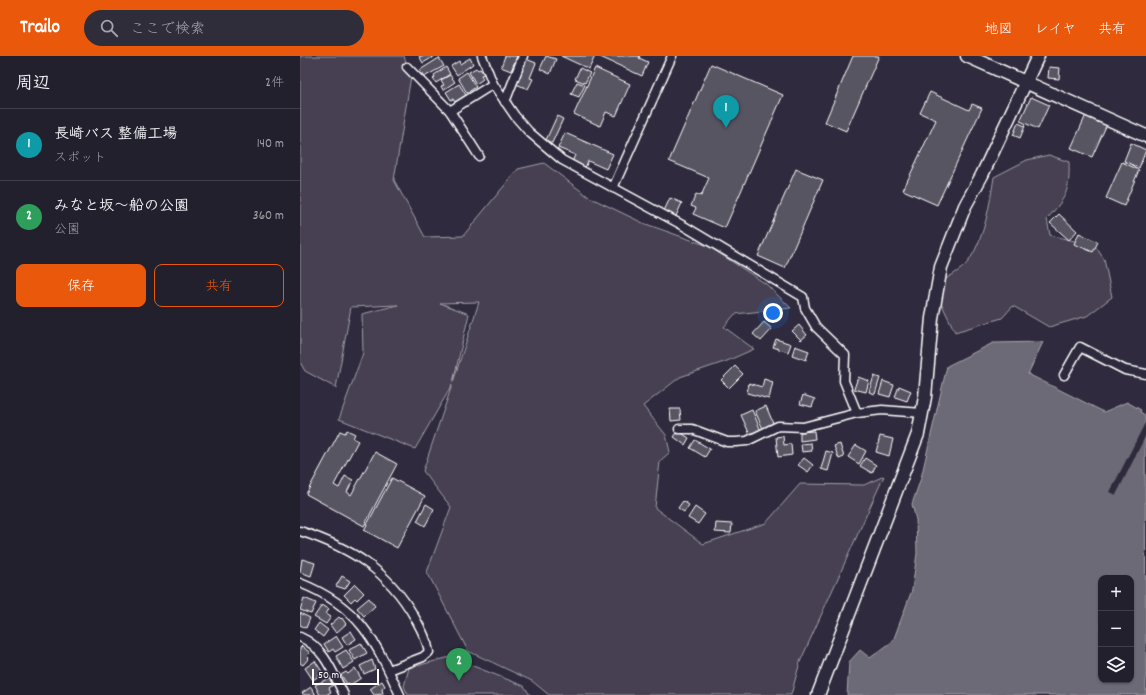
<!DOCTYPE html>
<html lang="ja">
<meta charset="utf-8">
<style>
:root{--surface:#23202e;--page:#2f2d3a;--text:#f1f3f6;--muted:#a3a3aa;--line:#403e4a;--accent:#ea580c}
body{margin:0;font-family:Dekko,"Klee One",sans-serif;background:var(--page);color:var(--text)}
.controls{position:absolute;right:12px;bottom:12px;display:grid;overflow:hidden;border-radius:8px;box-shadow:0 1px 3px #0004}
.controls button{width:36px;height:36px;display:grid;place-items:center;padding:0;border:0;border-bottom:1px solid var(--line);background:var(--surface);color:var(--text);font:20px sans-serif}
.scale{position:absolute;left:12px;bottom:10px;width:67px;box-sizing:border-box;padding-left:4px;border:2px solid #fff;border-top:0;font-size:11px;line-height:14px;white-space:nowrap;color:#fff;-webkit-text-stroke:3px #2f2a3d;paint-order:stroke}
.you{position:absolute;left:473px;top:257px;width:14px;height:14px;margin:-10px;border:3px solid #fff;border-radius:50%;background:#1a73e8;box-shadow:0 0 0 6px #1a73e833}
.badge{display:grid;place-items:center;width:26px;height:26px;border-radius:50%;background:var(--accent);color:#fff;font-size:13px;font-weight:700}
.pin{position:absolute;translate:-50% -33px;filter:drop-shadow(0 1px 2px #0008)}
.pin::after{content:'';position:absolute;top:21px;width:14px;height:12px;background:inherit;clip-path:polygon(0 0,100% 0,50% 100%)}
.list{margin:0;padding:0;list-style:none}
h2{display:flex;justify-content:space-between;align-items:center;height:52px;margin:0;padding:0 16px;font-size:17px}
h2 small{font-size:13px;font-weight:400;color:var(--muted)}
.list li{display:grid;grid-template-columns:26px 1fr auto;gap:12px;align-items:center;box-sizing:border-box;height:72px;padding:0 16px;border-top:1px solid var(--line)}
.list b{display:block;font-size:15px;white-space:nowrap}
.list p{margin:0;font-size:13px;white-space:nowrap;color:var(--muted)}
.list em{font-size:13px;font-style:normal;color:var(--muted)}
.actions{display:flex;gap:8px;padding:12px 16px}
.actions a{flex:1;padding:9px 0;border:1px solid var(--accent);border-radius:8px;text-align:center;font-size:14px;color:var(--accent)}
.actions .main{background:var(--accent);color:#fff}
.icon{flex:none;width:22px;height:22px;fill:none;stroke:currentColor;stroke-width:2;stroke-linecap:round;stroke-linejoin:round}
.map{position:relative;flex:none;width:846px;height:639px;overflow:hidden}
header{display:flex;align-items:center;gap:24px;box-sizing:border-box;height:56px;padding:0 20px;background:var(--accent);color:#fff}
header strong{font-size:19px}
nav{display:flex;gap:22px;margin-inline-start:auto;font-size:14px}
.search{width:280px;height:36px;background:var(--page);display:flex;align-items:center;gap:10px;box-sizing:border-box;padding:0 14px;border-radius:22px;color:var(--muted);font-size:15px}
main{display:flex}
aside{flex:1;background:var(--surface)}
.map>svg:first-child{display:block}
.green{fill:#464152;stroke:#a2a0a8;fill-rule:evenodd}
.water{fill:#6d6a77;stroke:#a7a6ad;fill-rule:evenodd}
.pier{fill:#2f2a3d}
.building{fill:#595564;stroke:#fff}
.lines{fill:none;stroke-linecap:round;stroke-linejoin:round}
.street-casing{stroke:#fff;stroke-width:11}
.secondary-casing{stroke:#fff;stroke-width:15}
.street{stroke:#2f2a3d;stroke-width:8}
.secondary{stroke:#2f2a3d;stroke-width:12}
</style>
<header>
<strong>Trailo</strong>
<div class="search"><svg class="icon" aria-label="search" viewBox="0 0 24 24"><circle cx="10" cy="10" r="6"/><path d="M15 15l6 6"/></svg>ここで検索</div>
<nav><a>地図</a><a>レイヤ</a><a>共有</a></nav>
</header>
<main>
<aside>
<h2>周辺<small>2件</small></h2>
<ul class="list">
<li><span class="badge" style="background:#0f9aa8">1</span><div><b>長崎バス 整備工場</b><p>スポット</p></div><em>140 m</em></li>
<li><span class="badge" style="background:#2e9e5b">2</span><div><b>みなと坂〜船の公園</b><p>公園</p></div><em>360 m</em></li>
</ul>
<div class="actions"><a class="main">保存</a><a>共有</a></div>
</aside>
<div class="map">
<svg width="846" height="639" viewBox="0 0 846 639">
<rect width="100%" height="100%" fill="#2f2a3d"/>
<filter id="ink" filterUnits="userSpaceOnUse"><feTurbulence type="fractalNoise" baseFrequency=".025" numOctaves="2"/><feDisplacementMap in="SourceGraphic" scale="8" xChannelSelector="R" yChannelSelector="G"/><feConvolveMatrix kernelMatrix="1 2 1 2 8 2 1 2 1" color-interpolation-filters="sRGB"/></filter>
<g filter="url(#ink)">
<g class="green">
<path d="M0 0H104L111 20 94 124 125 181 163 180 218 113 244 107 289 141 343 167 408 190 466 228 491 252 435 258 424 271 454 293 427 305 380 321 343 350 366 379 370 396 360 405 355 452 403 488 466 467 500 428 564 429 584 420 500 606 491 639H249L232 625 168 595 127 516 151 451 123 415 152 329 115 393 39 363 63 297 62 258 98 249 51 251 36 332 5 315 0 306ZM179 246 153 326 169 258 140 247Z"/>
<path d="M749 99 769 106C770 136 766 141 747 163L750 179 795 190 804 203 812 241 787 260 749 271 713 250 702 262 655 276 633 230C643 224 664 214 670 203 685 180 690 147 694 121L727 104Z"/>
<path d="M150 601 224 630 230 639H108L104 630 109 612Z"/>
</g>
<path class="water" d="M743 286 728 318 804 356 827 346 841 354 840 356 845 359 846 639H547L549 606 560 594 570 602 593 585 612 534 617 497 616 464 612 448 621 422 647 310 693 287ZM801 522H831V624H801Z"/>
<path class="pier" d="M846 365V379L816 439 810 436Z"/>
<g class="building">
<path d="M119 0H135L123 7Z"/>
<path d="M205 0H217L211 15 201 11Z"/>
<path d="M246 0 256 3 250 18 240 13Z"/>
<path d="M261 0H295L289 13Z"/>
<path d="M298 0H340L339 2 348 6 342 20Z"/>
<path d="M553 0H579L546 75 525 66Z"/>
<path d="M139 2 144 10 124 21 120 14Z"/>
<path d="M170 2 173 8 157 19 151 10 159 5 160 8Z"/>
<path d="M226 3 236 7 230 22 233 23 228 33 216 28Z"/>
<path d="M411 8 483 39 425 172 393 158 396 152 391 150 396 138 401 140 409 122 369 105Z"/>
<path d="M146 11 150 18 136 27 133 23 135 21 134 19Z"/>
<path d="M749 11 760 12 759 23 748 22Z"/>
<path d="M176 12 178 14 180 13 184 18 181 19 183 23 176 28 169 16Z"/>
<path d="M280 12 290 17 285 27 275 23Z"/>
<path d="M295 12 330 28 316 60 306 56 300 70 274 58Z"/>
<path d="M167 16 176 31 167 37 158 22Z"/>
<path d="M150 19 155 26 143 34 141 30 144 29 141 24Z"/>
<path d="M277 26 285 29 279 41 271 38Z"/>
<path d="M159 28 166 39 155 46 153 43 151 44 146 36Z"/>
<path d="M630 36 669 54 672 48 682 52 637 149 603 134 636 64 620 57Z"/>
<path d="M731 41 749 49 738 73 720 65Z"/>
<path d="M786 59 807 68 792 101 771 92Z"/>
<path d="M257 60 263 63 252 87 246 84Z"/>
<path d="M718 67 725 70 720 82 713 79Z"/>
<path d="M265 77 313 98 306 113 288 105 285 112 272 106 275 99 258 92Z"/>
<path d="M831 87 846 94 839 112 824 105Z"/>
<path d="M822 106 839 114 824 150 806 142Z"/>
<path d="M496 113 523 124 485 212 458 200Z"/>
<path d="M370 142 382 147 376 160 364 155Z"/>
<path d="M759 158 777 175 769 184 750 167Z"/>
<path d="M779 177 798 186 793 196 774 188Z"/>
<path d="M464 266 472 273 461 285 453 278Z"/>
<path d="M499 269 507 279 501 284 492 275Z"/>
<path d="M476 283 491 288 488 296 473 291Z"/>
<path d="M495 290 509 295 506 304 492 299Z"/>
<path d="M435 310 443 318 429 332 421 324Z"/>
<path d="M574 320 580 322 575 338 569 336Z"/>
<path d="M558 321 569 325 566 336 554 333Z"/>
<path d="M464 323 473 326 469 343 447 337 449 327 462 331Z"/>
<path d="M583 325 594 329 590 341 579 338Z"/>
<path d="M599 330 611 335 607 345 595 341Z"/>
<path d="M503 339 515 343 512 351 500 348Z"/>
<path d="M466 350 474 369 463 373 455 355Z"/>
<path d="M370 353H380L381 364 371 365Z"/>
<path d="M452 354 461 375 450 379 441 359Z"/>
<path d="M47 374 55 378 53 382 58 385 34 429 39 432 45 420 53 424 47 436 51 439 75 396 97 408 64 470 6 438 40 375 45 377Z"/>
<path d="M378 375 389 382 385 389 374 381Z"/>
<path d="M514 375 515 383 500 385V376Z"/>
<path d="M483 380 484 389 491 388 492 399 478 401 476 381Z"/>
<path d="M580 380 593 383 589 400 576 396Z"/>
<path d="M395 384 410 393 405 401 390 392Z"/>
<path d="M511 387 512 395 502 396 501 388Z"/>
<path d="M540 388 544 401 539 403 534 390Z"/>
<path d="M556 389 566 395 559 408 548 401Z"/>
<path d="M526 395 533 397 528 415 521 413Z"/>
<path d="M504 402 513 409 508 416 498 409Z"/>
<path d="M565 402 576 409 572 417 560 410Z"/>
<path d="M92 422 125 440 97 492 64 474Z"/>
<path d="M383 445 389 449 384 456 378 452Z"/>
<path d="M126 448 134 453 125 470 117 465Z"/>
<path d="M395 451 405 458 398 468 388 462Z"/>
<path d="M416 467 432 468 431 477 415 476Z"/>
<path d="M2 503 15 507 11 520 0 516Z"/>
<path d="M42 520 50 525 45 533 36 530Z"/>
<path d="M55 528 64 537 57 544 55 542 51 546 44 539Z"/>
<path d="M4 542 16 547 11 558 0 554Z"/>
<path d="M69 542 75 550 64 560 57 552Z"/>
<path d="M22 549 29 553 26 558 31 561 26 568 14 561Z"/>
<path d="M0 557 10 562 6 572 0 569Z"/>
<path d="M39 561 41 563 42 562 46 568 36 577 30 569Z"/>
<path d="M19 567 28 574 23 581 14 574Z"/>
<path d="M51 575 56 583 47 589 42 581Z"/>
<path d="M36 580 43 591 35 596 33 593 29 596 24 588Z"/>
<path d="M61 587 67 597 55 604 49 594Z"/>
<path d="M2 590 10 597 7 600 9 602 3 609 0 607V592Z"/>
<path d="M46 594 54 606 43 613 36 600Z"/>
<path d="M72 604 75 613 64 618 60 610Z"/>
<path d="M15 605 23 617 13 624 5 612Z"/>
<path d="M55 612 61 622 50 629 49 627 47 628 41 619 46 616 48 618Z"/>
<path d="M29 622 33 629 29 632 31 636 26 639H20L15 629Z"/>
<path d="M82 625 85 630 82 633 83 638 74 639 70 633Z"/>
<path d="M11 631 16 639H4L2 637Z"/>
</g>
<g class="lines">
<defs>
<g id="street">
<path d="M182 0 193 28 215 60 229 76 262 104 384 170 503 241 505 252 516 271 545 299 544 325 557 357"/>
<path d="M107 11 150 55 179 100"/>
<path d="M205 46 223 0"/>
<path d="M150 55 193 28"/>
<path d="M313 132 372 0"/>
<path d="M764 319 780 291 825 314 846 318"/>
<path d="M379 373H392L427 386H436L447 385 478 370 503 371 557 357 582 354 622 357"/>
<path d="M0 475C51 492 88 514 115 562 121 573 127 583 129 596L123 601 89 614"/>
<path d="M0 527C59 550 75 584 100 639"/>
<path d="M0 581C24 591 33 617 44 639"/>
</g>
<g id="secondary">
<path d="M667 0 846 80"/>
<path d="M518 639 618 378 625 341 632 262 641 211 665 150 682 119 738 0"/>
</g>
</defs>
<use href="#street" class="street-casing"/>
<use href="#secondary" class="secondary-casing"/>
<use href="#street" class="street"/>
<use href="#secondary" class="secondary"/>
</g>
</g>
</svg>
<div class="controls">
<button>+</button>
<button>−</button>
<button><svg class="icon" aria-label="layers" viewBox="0 0 24 24"><path d="M12 4l9 5-9 5-9-5zM3 14l9 5 9-5"/></svg></button>
</div>
<div class="scale">50 m</div>
<div class="you"></div>
<div class="pin badge" style="left:426px;top:72px;background:#0f9aa8">1</div>
<div class="pin badge" style="left:159px;top:625px;background:#2e9e5b">2</div>
</div>
</main>
